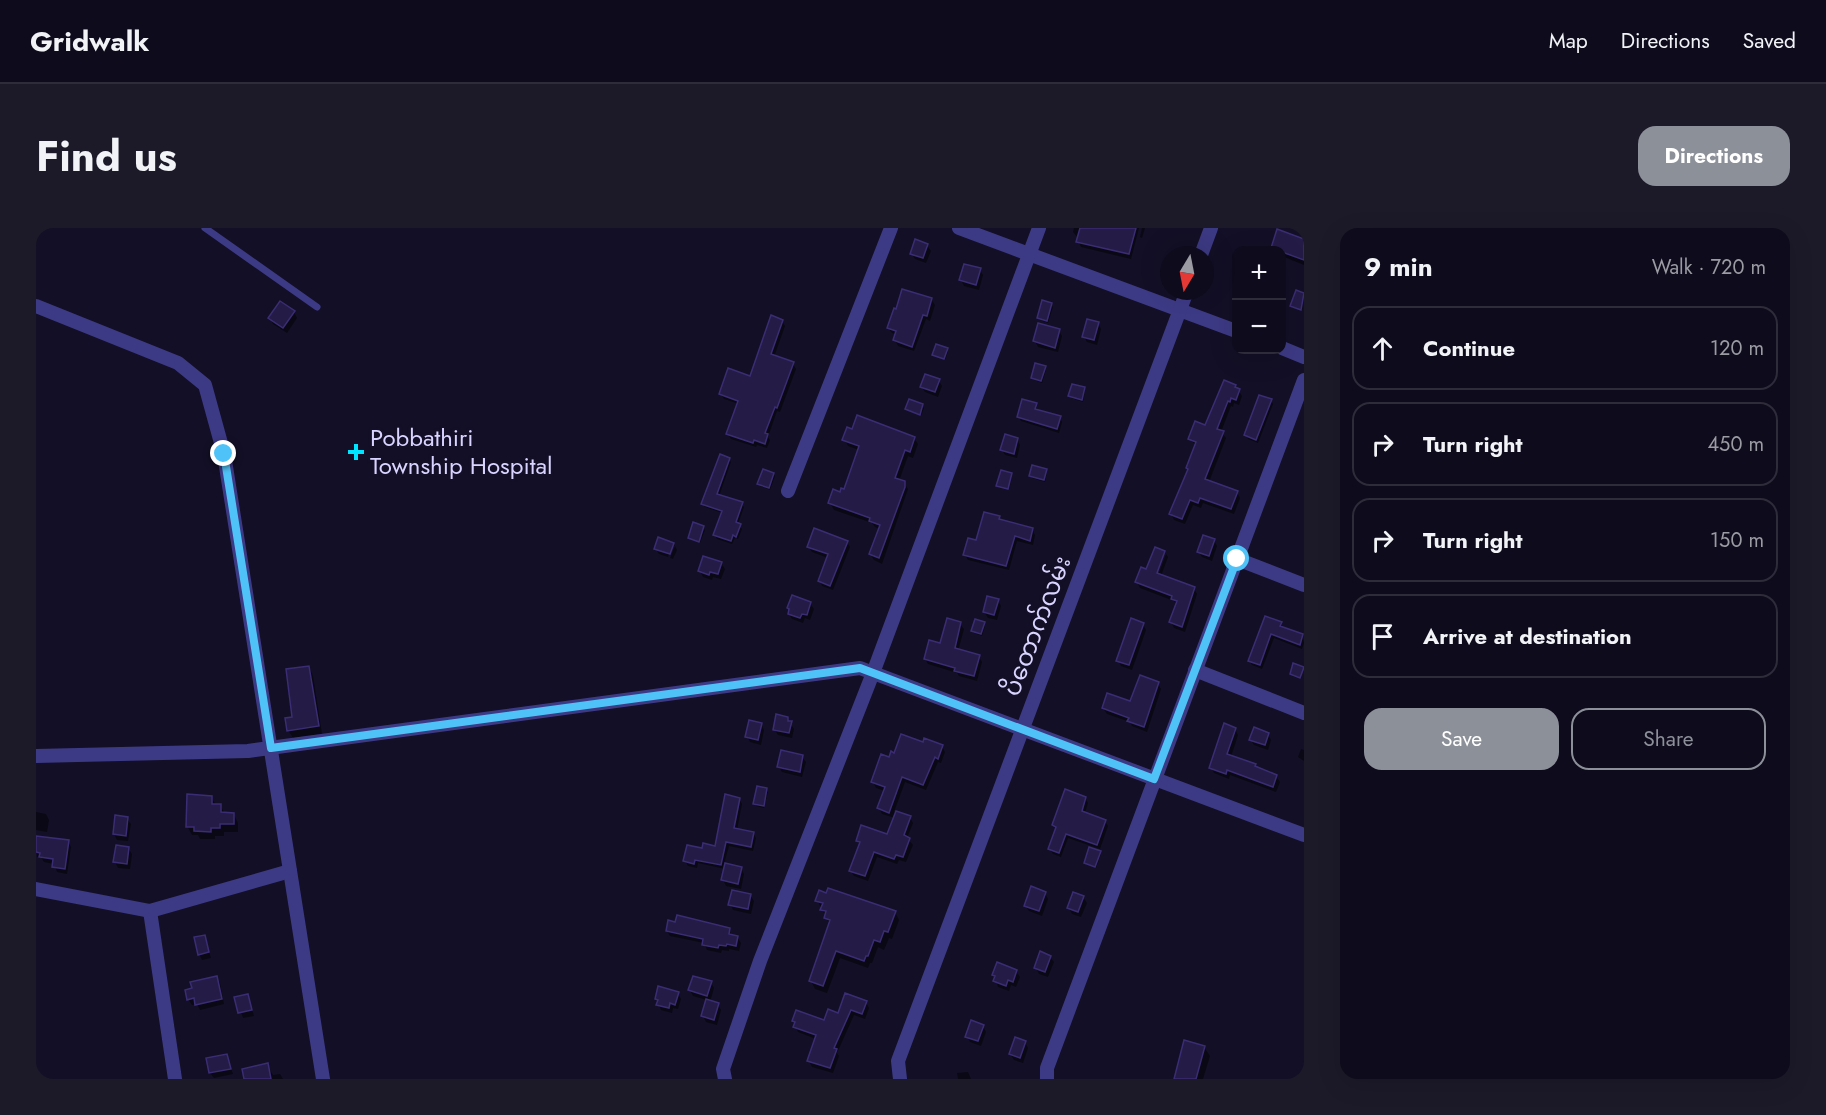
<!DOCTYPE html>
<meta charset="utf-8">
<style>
:root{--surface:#0e0b1c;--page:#1c1929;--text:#f1f3f6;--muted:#9b9ba3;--line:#2e2b3b;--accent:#8c9099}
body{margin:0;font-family:Jost,"Noto Sans Myanmar",sans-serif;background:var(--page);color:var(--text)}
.controls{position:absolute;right:18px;top:18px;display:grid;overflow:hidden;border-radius:12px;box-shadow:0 6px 24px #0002}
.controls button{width:54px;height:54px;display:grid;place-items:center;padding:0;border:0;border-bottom:2px solid var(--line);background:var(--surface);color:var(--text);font:30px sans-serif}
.compass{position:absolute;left:1124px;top:18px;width:54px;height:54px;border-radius:50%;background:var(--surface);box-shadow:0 6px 24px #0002;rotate:190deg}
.stop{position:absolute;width:18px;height:18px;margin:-14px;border:4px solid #4fc3f7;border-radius:50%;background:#fff}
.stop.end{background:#4fc3f7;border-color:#fff;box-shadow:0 2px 6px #0008}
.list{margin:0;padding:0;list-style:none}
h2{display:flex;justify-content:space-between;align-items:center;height:78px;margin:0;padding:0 24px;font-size:26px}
h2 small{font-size:20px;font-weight:400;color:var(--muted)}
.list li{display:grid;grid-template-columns:39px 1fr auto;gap:18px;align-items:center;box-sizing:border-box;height:84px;margin:0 12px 12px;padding:0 12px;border:2px solid var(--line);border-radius:18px}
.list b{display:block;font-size:22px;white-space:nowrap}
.list em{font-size:20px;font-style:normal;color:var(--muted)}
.actions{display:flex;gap:12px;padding:18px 24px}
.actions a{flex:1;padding:14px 0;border:2px solid var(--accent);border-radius:18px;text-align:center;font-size:21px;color:var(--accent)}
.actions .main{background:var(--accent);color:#fff}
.icon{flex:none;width:33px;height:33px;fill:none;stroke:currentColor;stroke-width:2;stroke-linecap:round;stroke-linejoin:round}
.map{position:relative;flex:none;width:1268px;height:851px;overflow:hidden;border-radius:18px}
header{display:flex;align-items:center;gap:36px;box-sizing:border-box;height:84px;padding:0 30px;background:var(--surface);border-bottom:2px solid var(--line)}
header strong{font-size:28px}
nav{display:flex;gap:33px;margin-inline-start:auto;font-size:21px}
.intro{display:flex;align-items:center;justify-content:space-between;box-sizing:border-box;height:144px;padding:0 36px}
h1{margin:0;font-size:42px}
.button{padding:15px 27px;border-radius:18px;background:var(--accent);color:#fff;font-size:21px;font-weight:700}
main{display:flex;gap:36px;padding:0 36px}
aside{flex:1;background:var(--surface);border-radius:18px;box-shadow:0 6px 24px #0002}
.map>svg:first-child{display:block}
.shadow{fill:#0007}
.building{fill:#241b47;stroke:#3b2d73;stroke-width:1.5}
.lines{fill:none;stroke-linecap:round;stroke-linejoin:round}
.lane{stroke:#3d3a85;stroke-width:7}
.street{stroke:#3d3a85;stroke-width:14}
.route{stroke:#4fc3f7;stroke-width:8}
.poi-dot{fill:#00e5ff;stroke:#130f26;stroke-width:2}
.labels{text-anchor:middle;stroke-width:6;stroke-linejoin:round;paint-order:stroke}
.poi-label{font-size:24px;fill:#d9d4ff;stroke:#130f26;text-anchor:start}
.street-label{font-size:24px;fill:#d9d4ff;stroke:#130f26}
</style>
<header>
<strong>Gridwalk</strong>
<nav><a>Map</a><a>Directions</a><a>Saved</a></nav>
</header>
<div class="intro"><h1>Find us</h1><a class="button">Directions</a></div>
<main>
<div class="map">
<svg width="1268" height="851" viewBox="0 0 1268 851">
<rect width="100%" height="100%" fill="#130f26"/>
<g class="shadow">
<path d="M1038 0H1103L1095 31 1045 19 1042 13V10L1037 4Z"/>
<path d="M1106 0H1109L1106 10 1104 9Z"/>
<path d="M1268 13V37L1246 28V22H1238L1236 20Z"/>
<path d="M891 17 895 23 890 35 879 31 876 26Z"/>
<path d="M944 42 947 47 943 62 928 58 925 52Z"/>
<path d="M1261 64 1268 67 1266 83 1256 77Z"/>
<path d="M895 71 899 77 894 93 890 91 878 123 862 118 859 112 861 107 856 105 852 100Z"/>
<path d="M1015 77 1017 79 1012 95 1004 92 1002 90Z"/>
<path d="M258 84 261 90 251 105 237 96 234 90Z"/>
<path d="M746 93 749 98 738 129 757 136 760 141 744 184 741 183 732 209 734 212 731 220 721 217 720 219 695 211 692 206 703 176 688 171 685 166 715 150Z"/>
<path d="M1062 95 1065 101 1061 117 1051 114 1048 109Z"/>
<path d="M1023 103 1026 108 1022 124 1002 119 999 113Z"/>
<path d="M911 122 912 124 909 132 898 127Z"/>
<path d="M1009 140 1010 142 1006 155 998 152 996 150Z"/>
<path d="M903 153 906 158 902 169 889 164 886 159Z"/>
<path d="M1199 158 1206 168 1203 177 1198 175 1197 179 1195 178 1185 204 1190 210 1173 254 1201 264 1204 270 1198 286 1167 275 1165 280 1157 277 1149 296 1138 292 1135 286 1153 243 1160 218 1154 211 1170 198Z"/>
<path d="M1048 161 1049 163 1047 174 1035 170 1034 168Z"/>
<path d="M1235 172 1237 176 1222 215 1212 211 1210 207Z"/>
<path d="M1000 177 1002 183 1024 189 1026 194 1023 205 985 193 983 189Z"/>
<path d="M886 178 888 180 885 188 871 181Z"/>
<path d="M878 210 882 216 877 230 872 228 863 253 868 255 872 261 846 336 838 332 834 326 844 301 839 299 836 295 798 282 794 275 809 263 823 222 812 218 808 211Z"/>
<path d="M981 211 984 217 981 230 969 227 966 222Z"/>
<path d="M693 231 695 234 683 268 706 276 708 279 702 296 706 301 702 311 699 310 696 316 681 311 679 307 686 285 669 279 667 275Z"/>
<path d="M1010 243 1011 245 1009 254 996 250 994 248Z"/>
<path d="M737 246 739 248 734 262 724 258 723 256Z"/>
<path d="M975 246 976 249 973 262 963 260 962 257Z"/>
<path d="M963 289 965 293 996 301 999 307 997 317 981 313 973 342 932 332 929 327Z"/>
<path d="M667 300 669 302 664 315 655 312 653 310Z"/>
<path d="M1178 312 1181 318 1176 333 1166 329 1163 324Z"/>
<path d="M811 314 814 319 797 362 786 358 784 353 792 330 776 324 773 319Z"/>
<path d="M637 316 639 318H636L632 329 623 326 620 321Z"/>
<path d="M639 318 641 322 637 331 634 330Z"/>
<path d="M1119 320 1130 326H1127L1117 352 1120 353 1130 326 1132 329 1125 348 1158 360 1161 366 1149 404 1138 400 1135 394 1141 377 1138 373 1104 360 1101 354 1106 341 1111 343Z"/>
<path d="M685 335 689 341 685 351 677 349 676 352 667 349 664 343Z"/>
<path d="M962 372 965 378 961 392 952 390 948 384Z"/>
<path d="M774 375 778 381 774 392 769 390 767 395 756 391 753 386 754 383Z"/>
<path d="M1230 390 1245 396 1248 401 1266 407 1268 415 1266 421 1238 410 1226 441 1216 437 1213 433Z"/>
<path d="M924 396 928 401 922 423 943 429 946 434 941 453 923 448 921 445 892 436 889 431Z"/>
<path d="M948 396 949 398 946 408 938 405 937 403Z"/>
<path d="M1107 396 1110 402 1096 442 1085 438 1082 432Z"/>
<path d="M273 439 277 448 286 506 257 510 252 502 258 491Z"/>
<path d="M1267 440 1265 451 1256 448 1255 446Z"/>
<path d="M1122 455 1125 461 1111 504 1096 498 1094 494 1071 486 1067 480 1095 475Z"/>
<path d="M751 490 758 501 756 510 742 507 738 501Z"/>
<path d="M725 496 728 502 725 517 714 514 711 508Z"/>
<path d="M1199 501 1202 507 1195 529 1219 537 1221 541 1240 548 1244 554 1240 564 1194 547 1193 551 1178 545 1175 539Z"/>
<path d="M1232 506 1235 512 1232 522 1218 517 1215 512Z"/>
<path d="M888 516 906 518 909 524 905 535 902 534 890 562 869 554 858 584 874 589 877 595 871 610 877 617 870 634 863 632 861 636 841 629 832 653 818 648 815 643 824 618 821 613 852 608 859 590 846 586 843 580 849 563 840 560 837 554 854 531 859 527Z"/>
<path d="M1265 521 1268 522V533L1262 529Z"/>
<path d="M766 529 770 534 766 549 746 544 743 539Z"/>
<path d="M730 562 732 564 728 580 720 578 719 575Z"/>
<path d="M175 569 180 577H184L189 586 198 587 202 595V604H188V608H179V611H164L162 607H156L151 598Z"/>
<path d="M1049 570 1052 575 1049 585 1069 593 1072 598 1064 621 1032 610 1025 629 1017 626 1014 621 1021 603 1017 597Z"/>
<path d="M703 571 706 576 701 602 717 605 720 610 717 623 693 618 688 636 705 640 708 646 705 661 690 658 687 652 689 641 662 635 661 640 652 638 649 633 667 622 680 619Z"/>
<path d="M0 584 10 586 13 592 11 604 0 602Z"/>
<path d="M91 591 95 596 92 613 81 612 78 606Z"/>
<path d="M0 609 32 614 35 619 31 646 21 644 18 636 8 634 5 629H1Z"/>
<path d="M92 620 96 626 94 641 82 640 79 634Z"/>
<path d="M1064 624 1065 626 1060 640 1051 637 1049 634Z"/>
<path d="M1009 665 1012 671 1006 688 993 683 989 677Z"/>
<path d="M714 667 718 673 715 686 697 682 694 676Z"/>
<path d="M1047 669 1051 675 1045 689 1036 686 1033 680Z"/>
<path d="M781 672 859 684 863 692 856 711 853 710 848 722 842 719 836 735H834L832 740 804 730 791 765 779 761 775 753 794 697Z"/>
<path d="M640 695 693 701 696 708 701 709 705 715 703 723 693 721V723L686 722 685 725 671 722 668 715 634 708 631 703Z"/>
<path d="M168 708 175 730 166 732 163 726Z"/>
<path d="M1014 729 1018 734 1012 749 1003 746 1000 740Z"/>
<path d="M980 743 984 749 980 759 975 757 973 763 962 759 958 746Z"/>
<path d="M181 750 184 755 188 776 164 782 161 776 156 777 152 771 158 762Z"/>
<path d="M675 754 678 760 674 774 682 776 685 782 681 797 670 794 667 788 671 772 657 768 654 762Z"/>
<path d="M642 765 645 771 642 781 637 780 636 785 625 782 620 771Z"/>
<path d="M212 768 218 788 207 790 200 770Z"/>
<path d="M830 774 833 780 829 791 818 787 801 825 803 828 797 845 776 839 773 833 780 811 762 804 757 793 789 794Z"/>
<path d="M947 798 950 804 945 818 934 814 931 808Z"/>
<path d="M989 814 992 820 987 835 978 832 974 826Z"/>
<path d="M1168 819 1174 828 1167 851H1139Z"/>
<path d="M191 827 197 846 178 850 174 845Z"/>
<path d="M231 837 237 847 244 846 247 851H210Z"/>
<path d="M932 844 935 851H922L921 845Z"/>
</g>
<g class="building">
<path d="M1044 0H1100L1093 26 1040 14Z"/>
<path d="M1241 1 1268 11V32L1235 20Z"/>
<path d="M879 11 892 16 887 30 874 26Z"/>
<path d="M928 36 945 40 940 57 923 52Z"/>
<path d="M866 61 896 70 891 88 887 87 876 119 857 112 860 103 851 100 858 80 860 81Z"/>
<path d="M1260 62 1268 65 1265 82 1254 78Z"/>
<path d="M1006 72 1016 75 1011 93 1001 90Z"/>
<path d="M244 73 259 83 247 100 232 90Z"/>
<path d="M735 87 747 92 735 126 758 134 741 180 739 179 729 205 732 206 729 216 718 212 717 215 690 206 702 173 683 166 692 140 714 148Z"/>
<path d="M1051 91 1063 94 1058 112 1046 109Z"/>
<path d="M1002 95 1024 101 1019 120 997 113Z"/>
<path d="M900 116 912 120 908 131 896 127Z"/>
<path d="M999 135 1010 138 1005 153 995 150Z"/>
<path d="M889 146 904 151 899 164 884 159Z"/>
<path d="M1188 152 1200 157 1199 159 1204 161 1200 172 1195 170 1194 174 1192 173 1181 201 1188 203 1169 251 1202 263 1195 281 1164 270 1162 275 1154 272 1146 291 1133 286 1152 241 1150 240 1160 214 1152 211 1159 193 1169 197Z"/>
<path d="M1036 156 1049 159 1046 172 1032 168Z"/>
<path d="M1223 167 1236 171 1220 212 1208 207Z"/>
<path d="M873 171 887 176 884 187 869 181Z"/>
<path d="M986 171 1001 175 999 181 1025 188 1021 201 981 189Z"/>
<path d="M821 187 879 209 874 224 869 222 859 250 869 253V259L843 330 833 326 844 297 833 293 834 290 792 275 797 261 804 264 805 260 808 261 823 218 806 212 811 199 816 201Z"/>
<path d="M969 206 982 210 978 226 964 222Z"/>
<path d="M684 226 694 230 681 266 707 274 700 294 705 296 700 309 697 307 695 313 677 307 686 283 665 276Z"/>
<path d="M996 237 1011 241 1008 252 993 248Z"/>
<path d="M727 241 738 245 733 260 721 256Z"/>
<path d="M965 242 976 245 972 261 960 258Z"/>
<path d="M948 284 964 288 963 291 997 300 994 313 979 308 970 338 927 327 932 310 940 312Z"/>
<path d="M657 294 668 298 663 314 652 310Z"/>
<path d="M778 300 812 313 794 358 782 353 792 326 771 319Z"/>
<path d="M1167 307 1179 311 1173 328 1161 324Z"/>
<path d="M622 309 638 315 634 326 618 321Z"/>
<path d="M1119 319 1129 323 1121 345 1159 359 1146 399 1133 394 1141 373 1135 371 1136 368 1099 354 1105 339 1110 341Z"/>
<path d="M667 328 686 334 682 346 674 344 673 347 662 343Z"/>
<path d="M756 367 775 374 771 387 766 386 764 390 752 386 753 381 751 380Z"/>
<path d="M951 368 963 371 958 387 947 384Z"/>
<path d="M1229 388 1246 394 1244 398 1267 406 1264 417 1235 406 1224 437 1212 433Z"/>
<path d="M911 390 925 394 919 420 944 427 938 448 918 443 919 440 888 431 893 412 904 415Z"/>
<path d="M1095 390 1108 395 1093 437 1080 433Z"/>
<path d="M939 391 949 394 945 406 935 403Z"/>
<path d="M1257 435 1268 439 1264 450 1254 446Z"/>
<path d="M273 438 283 498 251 503 249 490 256 489 250 441Z"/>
<path d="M1104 447 1123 454 1108 499 1091 493 1093 490 1066 480 1071 465 1094 473Z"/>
<path d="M740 486 752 489V493H756L753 505 737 502Z"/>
<path d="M713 492 726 495 722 512 709 509Z"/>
<path d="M1188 495 1200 500 1191 526 1220 536 1219 538 1241 547 1237 559 1191 542 1190 546 1173 540Z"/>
<path d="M1218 499 1233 505 1229 517 1213 512Z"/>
<path d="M865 506 887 514 888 510 907 517 902 531 899 529 887 557 866 549 853 585 841 580 849 559 835 554 845 526 853 529 855 523 858 525Z"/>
<path d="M745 522 767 527 764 544 741 539Z"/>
<path d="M721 558 731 560 728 578 717 576Z"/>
<path d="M1029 561 1050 569 1046 583 1070 592 1061 617 1030 606 1023 625 1012 621 1020 599 1016 597Z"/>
<path d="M151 566 176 568V576H185V584L198 585V596H184V600H175V604L158 603V599H150Z"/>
<path d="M689 566 704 570 698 600 718 604 715 619 690 614 685 637 659 632 658 636 647 633 651 617 666 620 667 615 679 618Z"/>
<path d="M860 583 875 588 868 607 874 610 867 629 860 627 858 631 838 624 829 648 813 643 824 614 820 613 825 597 851 606Z"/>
<path d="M79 587 92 589 90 608 77 606Z"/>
<path d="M0 608 33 612 29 641 16 639 17 631 3 629 4 625 0 624Z"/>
<path d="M80 617 93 619 91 636 77 634Z"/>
<path d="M1053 619 1065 623 1059 639 1048 635Z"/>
<path d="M689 635 706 639 702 656 685 652Z"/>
<path d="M995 658 1010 664 1003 683 988 678Z"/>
<path d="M792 660 860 683 852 704 848 703 844 714 838 712 832 728H830L828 733 800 723 787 758 773 753 794 692 788 690 790 683 784 682 787 675 779 673 783 662 790 665Z"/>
<path d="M696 662 715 666 712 681 692 677Z"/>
<path d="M1037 664 1048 668 1042 684 1031 680Z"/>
<path d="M641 687 694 700 693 706 702 708 700 718 691 716 690 718 683 717 682 720 666 717 667 711 630 703 632 692 639 694Z"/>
<path d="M169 707 173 724 162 727 158 709Z"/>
<path d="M1004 723 1015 728 1009 744 998 740Z"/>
<path d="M961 734 981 742 977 754 972 752 970 758 957 753 959 748 956 747Z"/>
<path d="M181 748 186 771 159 777 158 770 151 772 149 762 156 760 154 754Z"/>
<path d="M657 748 676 753 671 768 652 762Z"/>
<path d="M622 758 643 764 639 777 634 775 633 780 620 777 622 772 619 771Z"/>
<path d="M809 765 831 773 826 786 815 782 798 820 801 821 794 840 771 833 780 807 757 799 759 794 756 793 760 782 788 792 792 781 802 785Z"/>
<path d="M212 766 216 782 202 785 198 769Z"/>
<path d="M670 771 683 775 678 792 665 788Z"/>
<path d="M935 792 948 797 942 813 929 809Z"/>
<path d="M979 809 990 813 984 830 973 826Z"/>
<path d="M1148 812 1169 818 1160 851H1138Z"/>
<path d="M191 826 195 841 173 845 170 830Z"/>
<path d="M232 835 235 851H208L206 841Z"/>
</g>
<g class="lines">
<path class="lane" d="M169 0 281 79"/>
<g class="street">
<path d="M923 0 1200 103"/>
<path d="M1165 27 1175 0"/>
<path d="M0 78 142 135 169 157 188 226 287 851"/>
<path d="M1246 120 1268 129"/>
<path d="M752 263 855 0"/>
<path d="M1201 331 1268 357"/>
<path d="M1159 442 1268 485"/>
<path d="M0 528 212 523 824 440 1268 607"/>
<path d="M0 661 114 683 254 643"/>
<path d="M114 683 139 851"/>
<path d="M689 851 687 841 724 733 837 445 1003 0"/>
<path d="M864 851 862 833 1151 63"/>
<path d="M1011 851V840L1268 152"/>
</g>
</g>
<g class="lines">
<path class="route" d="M188 226 235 520 824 440 1118 551 1201 331"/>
</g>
<path class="poi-dot" d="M317 215h6v6h6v6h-6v6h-6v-6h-6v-6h6z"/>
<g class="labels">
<g class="poi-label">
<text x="334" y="218">Pobbathiri<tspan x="334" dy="28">Township Hospital</tspan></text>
</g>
<g class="street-label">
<text transform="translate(1001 398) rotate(-69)" y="8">ပိတောက်လမ်း</text>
</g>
</g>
</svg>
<div class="controls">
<button>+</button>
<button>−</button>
</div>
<svg class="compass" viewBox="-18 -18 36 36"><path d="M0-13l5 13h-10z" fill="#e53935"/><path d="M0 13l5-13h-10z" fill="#9b9ba3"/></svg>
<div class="stop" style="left:1201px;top:331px"></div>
<div class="stop end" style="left:188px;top:226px"></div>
</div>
<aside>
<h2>9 min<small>Walk · 720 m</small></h2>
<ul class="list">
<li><svg class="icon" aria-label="ahead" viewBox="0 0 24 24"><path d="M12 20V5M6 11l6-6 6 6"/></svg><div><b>Continue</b></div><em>120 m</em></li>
<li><svg class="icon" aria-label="right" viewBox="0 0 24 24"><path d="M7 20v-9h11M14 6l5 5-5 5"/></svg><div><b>Turn right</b></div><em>450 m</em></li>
<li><svg class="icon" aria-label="right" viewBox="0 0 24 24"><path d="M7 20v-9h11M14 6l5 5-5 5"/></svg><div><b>Turn right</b></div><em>150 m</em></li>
<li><svg class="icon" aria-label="arrive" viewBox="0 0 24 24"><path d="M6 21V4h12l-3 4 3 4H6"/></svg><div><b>Arrive at destination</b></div></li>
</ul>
<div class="actions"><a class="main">Save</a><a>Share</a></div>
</aside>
</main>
